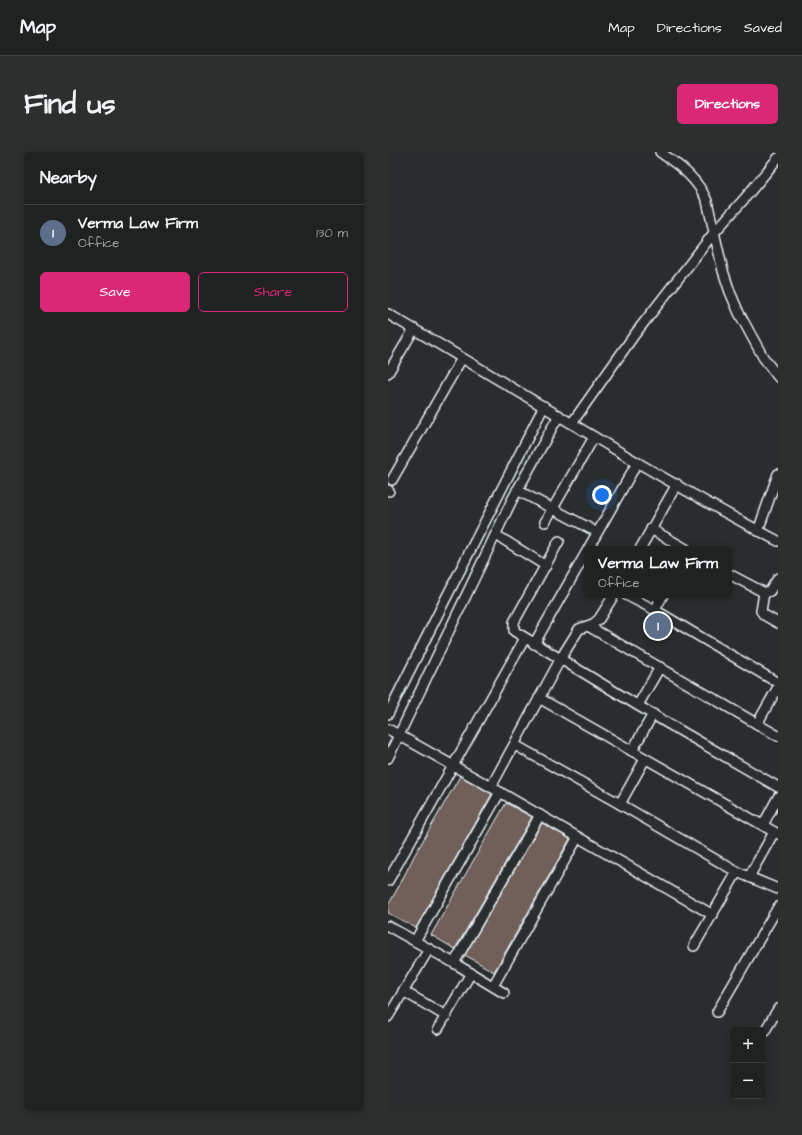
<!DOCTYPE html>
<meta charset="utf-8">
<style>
:root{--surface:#202222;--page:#2d2f2f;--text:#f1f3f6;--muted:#a2a4a5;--line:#3d3f40;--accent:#db2777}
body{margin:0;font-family:"Architects Daughter",sans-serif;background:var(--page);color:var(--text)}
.controls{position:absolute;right:12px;bottom:12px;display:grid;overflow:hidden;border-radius:6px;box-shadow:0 2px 10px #0003}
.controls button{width:36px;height:36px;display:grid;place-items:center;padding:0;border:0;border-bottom:1px solid var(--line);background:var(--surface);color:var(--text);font:20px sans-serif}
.you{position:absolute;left:214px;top:343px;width:14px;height:14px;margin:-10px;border:3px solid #fff;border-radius:50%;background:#1a73e8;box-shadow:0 0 0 6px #1a73e833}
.badge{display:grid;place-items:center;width:26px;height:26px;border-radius:50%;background:var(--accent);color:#fff;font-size:13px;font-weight:700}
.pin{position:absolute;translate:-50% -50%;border:2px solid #fff;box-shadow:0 1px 4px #0006}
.popup{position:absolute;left:196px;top:394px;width:148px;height:52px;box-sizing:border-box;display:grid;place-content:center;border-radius:6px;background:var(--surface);filter:drop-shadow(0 1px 3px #0005);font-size:13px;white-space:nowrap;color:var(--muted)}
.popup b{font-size:15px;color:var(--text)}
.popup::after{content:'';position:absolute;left:50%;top:100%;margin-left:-8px;border:8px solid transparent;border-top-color:var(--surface)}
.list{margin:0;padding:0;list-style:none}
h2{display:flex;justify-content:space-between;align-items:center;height:52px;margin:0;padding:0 16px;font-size:17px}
h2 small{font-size:13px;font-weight:400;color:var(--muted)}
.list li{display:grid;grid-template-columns:26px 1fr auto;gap:12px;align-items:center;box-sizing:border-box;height:56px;padding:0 16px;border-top:1px solid var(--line)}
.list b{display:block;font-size:15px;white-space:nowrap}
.list p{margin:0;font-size:13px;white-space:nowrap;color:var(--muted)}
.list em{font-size:13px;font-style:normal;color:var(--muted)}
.actions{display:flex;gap:8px;padding:12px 16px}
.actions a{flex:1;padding:9px 0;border:1px solid var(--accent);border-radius:6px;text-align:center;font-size:14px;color:var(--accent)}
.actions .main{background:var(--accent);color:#fff}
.map{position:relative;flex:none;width:390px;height:959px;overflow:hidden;border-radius:6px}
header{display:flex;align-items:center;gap:24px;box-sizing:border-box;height:56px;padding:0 20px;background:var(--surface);border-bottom:1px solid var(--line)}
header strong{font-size:19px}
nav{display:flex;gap:22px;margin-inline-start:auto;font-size:14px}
.intro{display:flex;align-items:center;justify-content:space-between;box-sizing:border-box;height:96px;padding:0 24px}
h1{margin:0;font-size:28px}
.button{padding:10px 18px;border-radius:6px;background:var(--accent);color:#fff;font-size:14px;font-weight:700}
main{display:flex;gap:24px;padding:0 24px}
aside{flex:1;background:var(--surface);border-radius:6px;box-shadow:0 2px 10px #0003}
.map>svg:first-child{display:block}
.building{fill:#71605a;stroke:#e8f1f8}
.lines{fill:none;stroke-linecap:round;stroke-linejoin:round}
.minor-casing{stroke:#e8f1f8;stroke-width:12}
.minor{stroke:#2a2d2e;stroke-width:9}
</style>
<header>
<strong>Map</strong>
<nav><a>Map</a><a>Directions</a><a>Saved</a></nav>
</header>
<div class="intro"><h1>Find us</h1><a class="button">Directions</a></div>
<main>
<aside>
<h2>Nearby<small></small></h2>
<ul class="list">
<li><span class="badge" style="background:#5c6f8a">1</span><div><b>Verma Law Firm</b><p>Office</p></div><em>130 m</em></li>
</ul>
<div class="actions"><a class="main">Save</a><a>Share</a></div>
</aside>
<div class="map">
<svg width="390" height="959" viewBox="0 0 390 959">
<rect width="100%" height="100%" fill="#2a2d2e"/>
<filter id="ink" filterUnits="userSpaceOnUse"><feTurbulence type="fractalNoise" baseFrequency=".025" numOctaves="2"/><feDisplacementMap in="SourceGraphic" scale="8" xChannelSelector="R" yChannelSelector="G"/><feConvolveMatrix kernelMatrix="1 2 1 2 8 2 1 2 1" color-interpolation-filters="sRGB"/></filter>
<g filter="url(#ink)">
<g class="building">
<path d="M72 624 104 642 28 776 0 761V749L2 750 12 732 26 704Z"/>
<path d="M118 651 144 665 67 797 43 783Z"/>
<path d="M154 671 182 687 106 820 77 803Z"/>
</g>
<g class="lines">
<defs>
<g id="minor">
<path d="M272 0C292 14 309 26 319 49L335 119 342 140 351 161 375 205 390 225"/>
<path d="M0 162C130 238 257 319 390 389"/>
<path d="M0 221 26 177"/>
<path d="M184 271 247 182 325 82 357 46 390 6"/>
<path d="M4 328 74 206"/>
<path d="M0 338 1 339"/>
<path d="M129 338 203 377"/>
<path d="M157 370 206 285"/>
<path d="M263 377 298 397"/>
<path d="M370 379 390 322"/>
<path d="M108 383 158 414"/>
<path d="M171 389 126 470V479L279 571 390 635"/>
<path d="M200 397 249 311"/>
<path d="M252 397 289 332"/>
<path d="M341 422 377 441 382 439 390 426"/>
<path d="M376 441 373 459 376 463 390 471"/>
<path d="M238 443 267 458 390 531"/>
<path d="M267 458 275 443"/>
<path d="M200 474 390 584"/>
<path d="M146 492 199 399"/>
<path d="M151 546 390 682"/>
<path d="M250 553 272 515"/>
<path d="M0 562 57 448 156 254"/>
<path d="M369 572 390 535"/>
<path d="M0 577 103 635 325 763"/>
<path d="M127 593 232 652 349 720 390 737"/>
<path d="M244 599 265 562"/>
<path d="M0 606 124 348 171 263"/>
<path d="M103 635 173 506 191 477 205 472 211 467 226 443"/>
<path d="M232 652 257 607"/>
<path d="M375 673 390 645"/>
<path d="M361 725 386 680"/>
<path d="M0 729 137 486"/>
<path d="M0 774 66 811 116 841"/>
<path d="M27 789 112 640"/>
<path d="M306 794 349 720"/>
<path d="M66 811 152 663"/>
<path d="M105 834 190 685"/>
<path d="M15 839 58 864"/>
<path d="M329 860 390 755"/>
<path d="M0 865 41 797"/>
<path d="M50 877 83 821"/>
<path d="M375 882 390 857"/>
</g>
</defs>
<use href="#minor" class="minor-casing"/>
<use href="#minor" class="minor"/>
</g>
</g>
</svg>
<div class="controls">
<button>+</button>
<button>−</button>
</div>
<div class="you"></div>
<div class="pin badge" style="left:270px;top:474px;background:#5c6f8a">1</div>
<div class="popup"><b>Verma Law Firm</b>Office</div>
</div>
</main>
